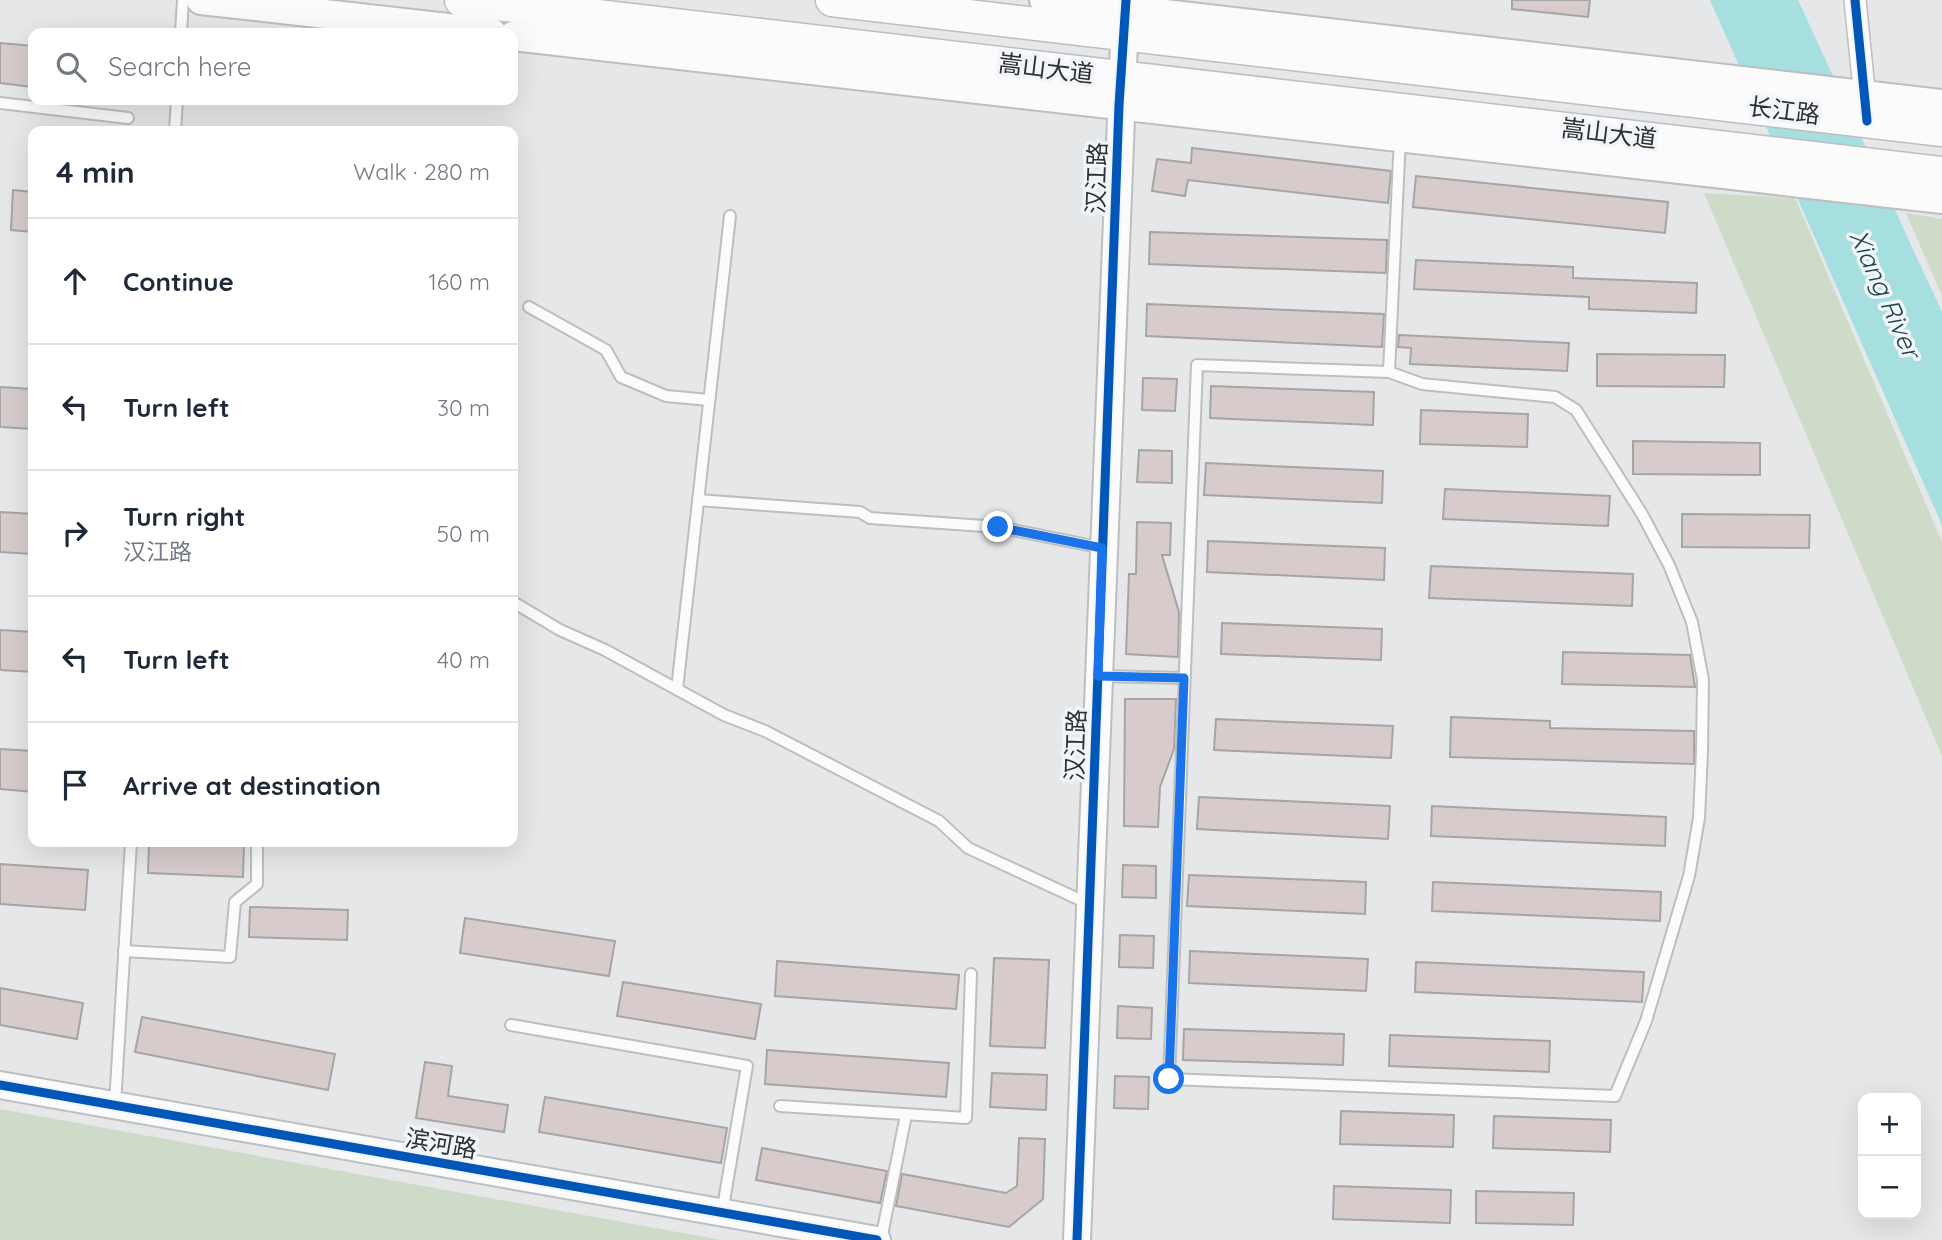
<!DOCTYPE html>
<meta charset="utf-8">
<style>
:root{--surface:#fff;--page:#f2f2f3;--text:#1f2937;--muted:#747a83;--line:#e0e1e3}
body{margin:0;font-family:Quicksand,"Noto Sans SC",sans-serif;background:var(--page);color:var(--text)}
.controls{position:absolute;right:21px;bottom:21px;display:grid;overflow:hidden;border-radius:14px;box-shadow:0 7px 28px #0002}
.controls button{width:63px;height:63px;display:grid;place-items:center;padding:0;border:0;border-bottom:2px solid var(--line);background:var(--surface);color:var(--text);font:35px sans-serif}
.stop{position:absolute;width:21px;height:21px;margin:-16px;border:5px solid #1a73e8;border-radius:50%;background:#fff}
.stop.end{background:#1a73e8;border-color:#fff;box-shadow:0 2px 7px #0008}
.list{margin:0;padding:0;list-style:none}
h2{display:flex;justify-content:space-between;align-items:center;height:91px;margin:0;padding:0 28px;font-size:30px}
h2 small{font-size:23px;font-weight:400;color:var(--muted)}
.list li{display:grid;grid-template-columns:46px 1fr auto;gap:21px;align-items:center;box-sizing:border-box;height:126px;padding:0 28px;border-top:2px solid var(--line)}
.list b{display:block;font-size:26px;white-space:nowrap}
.list p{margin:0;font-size:23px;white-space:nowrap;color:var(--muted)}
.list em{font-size:23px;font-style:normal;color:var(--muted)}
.icon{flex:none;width:38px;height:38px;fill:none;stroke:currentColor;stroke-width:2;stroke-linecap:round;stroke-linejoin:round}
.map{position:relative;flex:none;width:1942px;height:1240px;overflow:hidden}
.search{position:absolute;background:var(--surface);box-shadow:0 7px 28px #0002;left:28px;top:28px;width:490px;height:77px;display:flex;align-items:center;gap:18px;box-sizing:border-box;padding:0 24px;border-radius:14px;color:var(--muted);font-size:26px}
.panel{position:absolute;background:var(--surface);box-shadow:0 7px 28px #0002;left:28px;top:126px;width:490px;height:721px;border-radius:14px}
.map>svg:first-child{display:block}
.green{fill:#cedbc9}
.water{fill:#a5dfe0}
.building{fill:#d7cccb;stroke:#a5a5a5;stroke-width:2}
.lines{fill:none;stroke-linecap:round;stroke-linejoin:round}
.service-casing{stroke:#bdbec0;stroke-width:14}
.minor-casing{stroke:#bdbec0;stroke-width:24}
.tertiary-casing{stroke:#bdbec0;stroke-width:30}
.secondary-casing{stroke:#bdbec0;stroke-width:32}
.primary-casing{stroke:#bdbec0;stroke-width:35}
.service{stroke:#fbfbfc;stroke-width:10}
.minor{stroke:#fbfbfc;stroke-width:21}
.tertiary{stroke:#fbfbfc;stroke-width:26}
.secondary{stroke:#fbfbfc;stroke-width:28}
.primary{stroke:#fbfbfc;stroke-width:32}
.cycleway-casing{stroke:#f1f4f9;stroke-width:13}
.cycleway{stroke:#0057b8;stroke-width:9}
.route{stroke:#1a73e8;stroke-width:9}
.labels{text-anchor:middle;stroke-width:7;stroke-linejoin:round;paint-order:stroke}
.street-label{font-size:24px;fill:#2d2f30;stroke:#f1f4f9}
.water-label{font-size:26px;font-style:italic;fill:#1f4646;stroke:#f1f4f9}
</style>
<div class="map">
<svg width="1942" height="1240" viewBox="0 0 1942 1240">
<rect width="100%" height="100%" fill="#e5e7e9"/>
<g class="green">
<path d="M1704 193 1795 198 1942 542V756Z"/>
<path d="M1906 213 1942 219V296Z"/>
<path d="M0 1109 721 1240H0Z"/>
</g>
<path class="water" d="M1710 0H1798L1942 312V525Z"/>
<g class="building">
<path d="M1512 0H1590L1588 17 1512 9Z"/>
<path d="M0 43 33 46V87L0 83Z"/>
<path d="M1192 148 1391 171 1388 203 1188 180 1185 196 1152 191 1157 159 1191 163Z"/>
<path d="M1416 176 1668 202 1665 233 1413 207Z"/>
<path d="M13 190 33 192V232L11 230Z"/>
<path d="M1150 232 1387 240 1386 273 1149 264Z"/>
<path d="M1416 260 1573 267V278L1697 283 1696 313 1589 309V297L1414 289Z"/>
<path d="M1147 304 1384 314 1382 347 1146 336Z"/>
<path d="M1399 335 1569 343 1567 371 1410 364 1411 348 1398 347Z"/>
<path d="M1597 354 1725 355 1724 387 1597 386Z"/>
<path d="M1143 378 1177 379 1175 411 1142 410Z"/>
<path d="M1211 386 1374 392 1373 425 1210 418Z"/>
<path d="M0 387 33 389V429L0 427Z"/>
<path d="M1421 410 1528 414 1527 447 1420 444Z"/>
<path d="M1633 441 1760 443V475L1633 474Z"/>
<path d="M1139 450 1172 451V483L1137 482Z"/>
<path d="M1206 463 1383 471 1382 503 1204 495Z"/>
<path d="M1445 489 1610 496 1608 526 1443 519Z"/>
<path d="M0 512 33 514V554L0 552Z"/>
<path d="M1682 514 1810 515 1809 548 1682 547Z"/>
<path d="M1137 522 1171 523 1170 555H1162L1179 612 1178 657 1126 654 1129 574H1136Z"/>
<path d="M1208 541 1385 548 1384 580 1207 572Z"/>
<path d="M1431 566 1633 574 1632 606 1429 598Z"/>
<path d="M1222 623 1382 629 1381 660 1221 654Z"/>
<path d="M0 630 33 632V672L0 670Z"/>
<path d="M1563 652 1690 655 1695 687 1562 684Z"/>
<path d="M1125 699H1176L1174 749 1160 787 1158 827 1124 826Z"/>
<path d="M1451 717 1550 721V728L1694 731V764L1450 757Z"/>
<path d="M1216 719 1393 726 1391 758 1214 750Z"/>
<path d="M0 749 33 751V792L0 789Z"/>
<path d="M1199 797 1390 806 1388 839 1197 829Z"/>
<path d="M1432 806 1666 817 1665 846 1431 836Z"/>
<path d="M149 842 244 843 243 877 148 873Z"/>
<path d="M0 864 88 870 85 910 0 904Z"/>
<path d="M1123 865 1156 866V898L1122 897Z"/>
<path d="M1189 875 1366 882 1365 914 1187 906Z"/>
<path d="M1433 882 1661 892 1660 921 1432 911Z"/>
<path d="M250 907 348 910 347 940 249 937Z"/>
<path d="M465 918 615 941 609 976 460 953Z"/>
<path d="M1120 935 1154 936 1153 968 1119 967Z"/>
<path d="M1190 951 1368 959 1366 991 1189 983Z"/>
<path d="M994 958 1049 960 1045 1048 990 1046Z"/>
<path d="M777 961 959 975 956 1009 775 996Z"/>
<path d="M1416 962 1644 972 1642 1002 1415 992Z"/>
<path d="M623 982 761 1004 755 1039 617 1016Z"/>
<path d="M0 988 83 1003 77 1039 0 1025Z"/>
<path d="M1118 1006 1152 1008 1151 1039 1117 1038Z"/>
<path d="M142 1017 335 1054 328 1090 135 1052Z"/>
<path d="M1184 1029 1344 1034 1343 1065 1183 1060Z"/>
<path d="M1390 1035 1550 1041 1549 1072 1389 1066Z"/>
<path d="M767 1050 949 1063 946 1097 765 1084Z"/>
<path d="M425 1062 452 1066 448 1096 508 1105 504 1132 416 1118Z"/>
<path d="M992 1073 1047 1075 1046 1110 990 1107Z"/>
<path d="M1115 1076 1149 1077 1148 1109 1114 1108Z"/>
<path d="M545 1097 727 1128 721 1163 539 1132Z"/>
<path d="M1341 1111 1454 1115 1453 1147 1340 1144Z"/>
<path d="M1494 1116 1611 1120 1610 1152 1493 1148Z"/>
<path d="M1019 1138 1045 1139 1043 1199 1009 1227 896 1206 902 1174 1006 1193 1017 1186Z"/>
<path d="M762 1148 887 1171 880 1203 756 1180Z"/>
<path d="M1334 1186 1451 1190 1450 1223 1333 1219Z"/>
<path d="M1476 1191 1574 1193 1573 1225 1476 1223Z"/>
</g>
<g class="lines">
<defs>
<g id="service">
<path d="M181 33 183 0"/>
<path d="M0 103 128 118"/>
<path d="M175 131 177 100"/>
<path d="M529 307 606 350 621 377 666 396 709 400"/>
<path d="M1197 365 1389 372 1422 384 1555 397 1576 410 1642 514 1669 565 1692 622 1703 680 1702 751 1699 818 1689 876 1646 1021 1615 1096 1169 1079Z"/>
<path d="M1389 372 1400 137"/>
<path d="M698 500 860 512 870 518 998 527 1103 548"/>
<path d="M513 602 560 630 605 650 724 715 765 731 939 821 968 848 1089 904"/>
<path d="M1100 676 1184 678"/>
<path d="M677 689 730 216"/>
<path d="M124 951 230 957 235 902 257 884V842"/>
<path d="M511 1025 747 1066 722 1213"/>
<path d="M115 1104 131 842"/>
<path d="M780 1106 966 1118 971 974"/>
<path d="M881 1240 906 1115"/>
</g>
<path id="minor" d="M1855 0 1866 109"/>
<g id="tertiary">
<path d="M0 1085 877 1240"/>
<path d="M1077 1240 1125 16"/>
</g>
<g id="secondary">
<path d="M201 0 492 33"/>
<path d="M1044 0 1942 104"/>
<path d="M513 36 1942 199"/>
</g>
<g id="primary">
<path d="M461 0 1942 173"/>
<path d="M832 0 1942 130"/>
</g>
</defs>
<use href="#service" class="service-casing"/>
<use href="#minor" class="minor-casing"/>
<use href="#tertiary" class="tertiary-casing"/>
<use href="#secondary" class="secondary-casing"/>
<use href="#primary" class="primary-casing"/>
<use href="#service" class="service"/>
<use href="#minor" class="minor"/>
<use href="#tertiary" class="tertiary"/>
<use href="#secondary" class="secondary"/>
<use href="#primary" class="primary"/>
<defs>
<g id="cycleway">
<path d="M1855 0 1867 121"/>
<path d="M0 1085 877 1240"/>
<path d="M1077 1240 1119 105 1126 0"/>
</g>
</defs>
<use href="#cycleway" class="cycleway-casing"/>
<use href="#cycleway" class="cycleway"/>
</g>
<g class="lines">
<path class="route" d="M998 527 1102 548 1098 676 1184 678 1169 1079"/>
</g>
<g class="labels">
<g class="street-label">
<text transform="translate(1046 69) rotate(7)" y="8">嵩山大道</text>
<text transform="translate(1784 111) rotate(7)" y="8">长江路</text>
<text transform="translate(1609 134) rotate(7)" y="8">嵩山大道</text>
<text transform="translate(1097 178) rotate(-88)" y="8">汉江路</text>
<text transform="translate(1076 745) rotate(-88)" y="8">汉江路</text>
<text transform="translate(441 1144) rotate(10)" y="8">滨河路</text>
</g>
<g class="water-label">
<text transform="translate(1885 294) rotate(66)" y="9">Xiang River</text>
</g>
</g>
</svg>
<div class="controls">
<button>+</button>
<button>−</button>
</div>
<div class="stop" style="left:1169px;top:1079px"></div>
<div class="stop end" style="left:998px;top:527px"></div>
<div class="search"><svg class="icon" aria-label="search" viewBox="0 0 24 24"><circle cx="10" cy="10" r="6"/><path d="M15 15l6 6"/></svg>Search here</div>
<section class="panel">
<h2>4 min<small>Walk · 280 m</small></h2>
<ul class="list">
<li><svg class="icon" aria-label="ahead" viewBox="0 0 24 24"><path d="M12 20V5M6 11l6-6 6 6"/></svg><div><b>Continue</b></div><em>160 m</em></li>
<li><svg class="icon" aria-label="left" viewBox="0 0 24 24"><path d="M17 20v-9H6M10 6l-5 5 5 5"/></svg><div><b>Turn left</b></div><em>30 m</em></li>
<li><svg class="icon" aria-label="right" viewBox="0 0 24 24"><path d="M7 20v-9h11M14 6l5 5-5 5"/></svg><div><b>Turn right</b><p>汉江路</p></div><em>50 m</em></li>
<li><svg class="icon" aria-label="left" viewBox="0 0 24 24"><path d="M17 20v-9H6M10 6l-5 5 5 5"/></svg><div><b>Turn left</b></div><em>40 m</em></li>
<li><svg class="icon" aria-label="arrive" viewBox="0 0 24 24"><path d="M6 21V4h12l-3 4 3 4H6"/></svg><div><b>Arrive at destination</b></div></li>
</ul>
</section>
</div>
